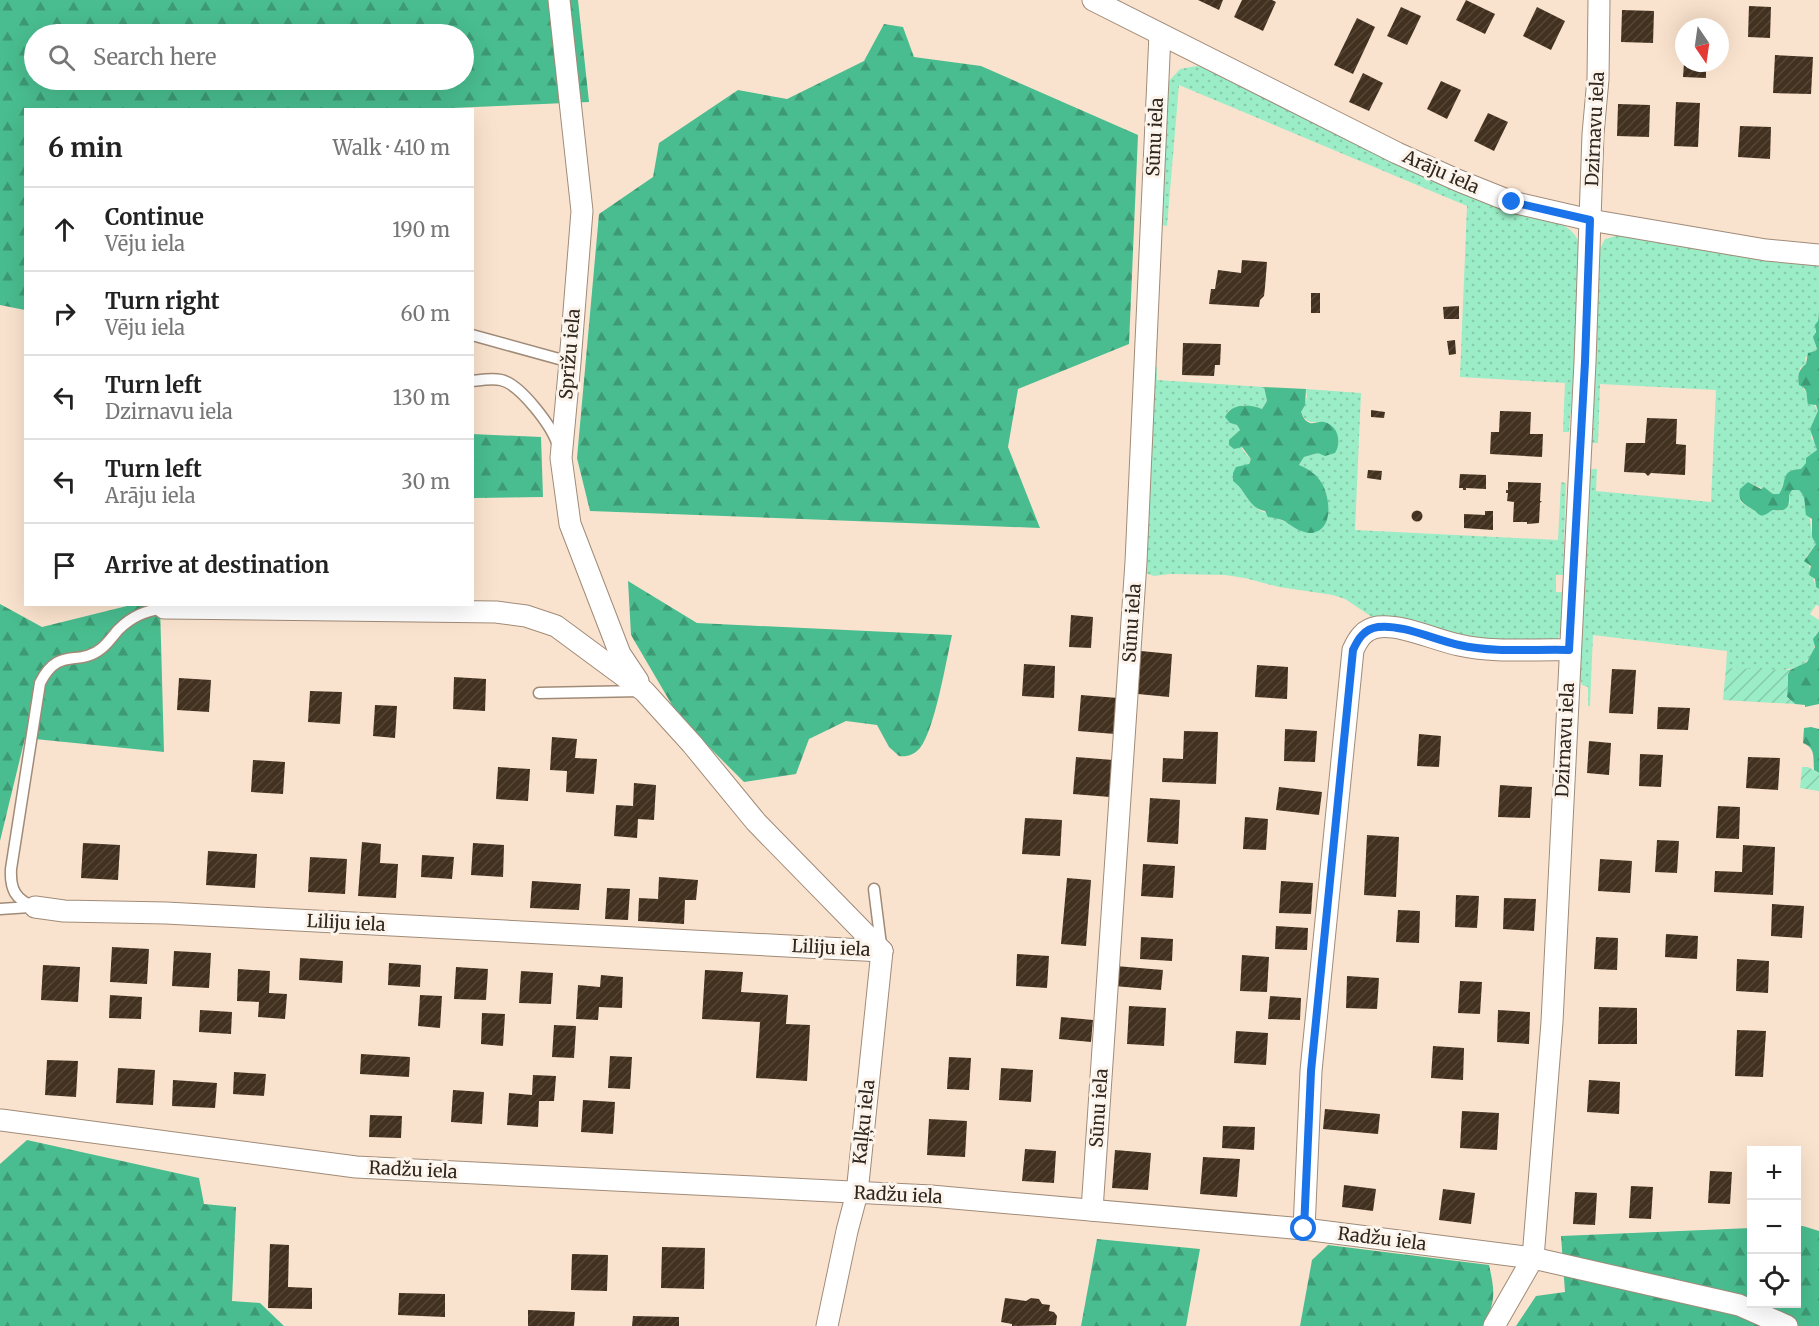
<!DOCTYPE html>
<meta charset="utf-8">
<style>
:root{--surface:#fff;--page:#f6f6f6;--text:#222;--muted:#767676;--line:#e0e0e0}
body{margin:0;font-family:Merriweather,serif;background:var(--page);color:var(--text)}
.controls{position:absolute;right:18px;bottom:18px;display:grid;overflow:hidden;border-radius:0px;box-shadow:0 6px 24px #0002}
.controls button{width:54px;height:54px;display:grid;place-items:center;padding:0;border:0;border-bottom:2px solid var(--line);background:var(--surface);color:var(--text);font:30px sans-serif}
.compass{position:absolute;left:1675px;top:18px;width:54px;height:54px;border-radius:50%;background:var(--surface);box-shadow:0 6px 24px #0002;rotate:167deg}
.stop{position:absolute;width:18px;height:18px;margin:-14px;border:4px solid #1a73e8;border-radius:50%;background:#fff}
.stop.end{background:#1a73e8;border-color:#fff;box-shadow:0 2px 6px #0008}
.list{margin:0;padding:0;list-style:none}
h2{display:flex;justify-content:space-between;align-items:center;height:78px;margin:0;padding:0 24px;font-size:26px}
h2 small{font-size:20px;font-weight:400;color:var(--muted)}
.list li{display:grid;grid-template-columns:39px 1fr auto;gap:18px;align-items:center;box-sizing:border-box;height:84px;padding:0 24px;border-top:2px solid var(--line)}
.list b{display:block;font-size:22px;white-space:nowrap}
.list p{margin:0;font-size:20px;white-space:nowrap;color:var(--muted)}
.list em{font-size:20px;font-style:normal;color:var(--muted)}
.icon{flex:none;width:33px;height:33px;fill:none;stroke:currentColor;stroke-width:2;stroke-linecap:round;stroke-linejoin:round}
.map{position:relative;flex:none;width:1819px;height:1326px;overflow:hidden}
.search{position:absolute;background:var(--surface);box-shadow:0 6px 24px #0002;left:24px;top:24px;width:450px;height:66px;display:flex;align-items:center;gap:15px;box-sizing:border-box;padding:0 21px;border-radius:33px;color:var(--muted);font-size:22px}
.panel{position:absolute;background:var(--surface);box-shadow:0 6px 24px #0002;left:24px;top:108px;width:450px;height:498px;border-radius:0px}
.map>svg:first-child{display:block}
.grass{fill:url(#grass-dots)}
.forest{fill:url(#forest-firs);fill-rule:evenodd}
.garden{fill:url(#garden-furrows)}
.building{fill:url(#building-hatch)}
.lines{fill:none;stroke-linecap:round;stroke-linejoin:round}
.lane-casing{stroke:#a08b78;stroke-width:13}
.street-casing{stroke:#a08b78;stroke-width:23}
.lane{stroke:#fff;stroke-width:10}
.street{stroke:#fff;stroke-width:21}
.route{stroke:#1a73e8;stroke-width:8}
.labels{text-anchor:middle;stroke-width:6;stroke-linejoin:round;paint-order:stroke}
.street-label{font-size:18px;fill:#302820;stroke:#fcf3ea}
</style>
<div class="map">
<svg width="1819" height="1326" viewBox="0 0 1819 1326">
<defs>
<pattern id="grass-dots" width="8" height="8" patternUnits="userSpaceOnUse" patternTransform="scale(1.5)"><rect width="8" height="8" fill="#9aedc6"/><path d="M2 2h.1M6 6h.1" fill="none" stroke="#85cbaa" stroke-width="1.8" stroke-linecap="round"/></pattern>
<pattern id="forest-firs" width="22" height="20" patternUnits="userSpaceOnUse" patternTransform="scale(1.5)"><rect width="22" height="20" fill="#49bd8f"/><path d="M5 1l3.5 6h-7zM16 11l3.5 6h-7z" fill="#3d9a74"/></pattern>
<pattern id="garden-furrows" width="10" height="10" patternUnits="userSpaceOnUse" patternTransform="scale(1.5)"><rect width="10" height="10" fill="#9aedc6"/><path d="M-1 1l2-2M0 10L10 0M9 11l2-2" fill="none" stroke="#85cbaa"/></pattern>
<pattern id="building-hatch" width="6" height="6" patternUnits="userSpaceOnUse" patternTransform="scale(1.5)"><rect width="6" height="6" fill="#433120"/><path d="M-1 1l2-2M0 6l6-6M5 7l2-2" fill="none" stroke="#564637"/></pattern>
</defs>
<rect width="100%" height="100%" fill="#fae3ce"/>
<g class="grass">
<path d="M1197 66 1207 68 1517 212C1538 218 1571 219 1579 243L1575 358 1569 432H1563L1565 383 1460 377 1467 206 1179 85 1167 226 1157 224 1168 82 1180 69Z"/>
<path d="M1620 235 1819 265C1819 281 1819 297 1819 313 1818 325 1811 337 1817 349L1805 358 1806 364 1800 368 1798 380 1818 411 1817 416 1813 422 1811 438 1816 443 1817 450 1802 469H1796L1783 484 1782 490 1779 494H1773C1768 488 1756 487 1748 482L1741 502 1759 514 1773 510 1781 511 1790 503 1789 495 1792 490H1799C1815 506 1806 527 1816 544L1806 557 1816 587 1819 589V606L1816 605 1810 614 1819 620V631L1815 635C1818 683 1758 669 1726 668L1727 651 1593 635 1590 706H1588V687L1582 685 1579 675 1589 469H1597L1596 491 1711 502 1716 390 1600 384 1598 443H1590L1598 252 1605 239Z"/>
<path d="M1150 367H1157V380L1264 387 1267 401 1262 409 1243 405 1228 411 1230 423 1237 425 1240 430 1234 435 1244 452 1251 459 1238 485 1251 503 1259 510 1310 533 1328 515C1329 485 1321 482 1299 466L1304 457 1318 453 1319 422C1309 423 1305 421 1301 412L1307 397 1306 389 1361 393 1355 530 1558 540 1561 482 1566 483 1563 575H1556V592H1562C1562 606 1566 630 1556 641L1488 645 1375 619 1345 599 1333 595 1279 587 1245 578 1225 575 1170 574 1154 576 1145 573Z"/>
</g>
<g class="forest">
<path d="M0 0H578L589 102 406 110H26L25 310 0 305ZM34 34H464V80H34Z"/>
<path d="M884 24 903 27 914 57 981 66 1138 135 1129 344 1018 389 1008 447 1040 528 590 511 577 458 599 214 653 177 659 143 738 90 787 99 864 61Z"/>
<path d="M1819 312V589L1816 587 1815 579 1809 575 1811 566 1804 561 1816 544 1812 537V519L1806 515C1804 505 1807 498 1799 490H1792L1789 495C1790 508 1786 512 1773 510 1770 511 1768 514 1764 515 1760 517 1758 513 1755 511 1746 505 1737 502 1740 489L1748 482 1761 489 1764 487 1773 494H1779C1788 482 1779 470 1801 469L1806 463V458L1817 450 1810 429 1818 411 1816 405 1808 404C1806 395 1809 389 1799 385 1797 376 1799 369 1806 364L1808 353 1815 351 1817 349 1813 337 1816 332 1815 325 1818 321Z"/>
<path d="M1264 387 1306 389 1305 405 1301 412C1303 416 1304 421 1310 423 1314 424 1319 421 1324 422 1338 425 1342 442 1335 453L1325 456 1318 453 1304 457 1299 465C1308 469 1315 473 1321 482 1330 495 1335 531 1311 533 1302 533 1293 527 1286 522 1282 519 1273 518 1268 517L1265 511C1248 508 1246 490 1233 481V473L1236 467 1249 464 1251 459 1242 447 1234 449 1229 445V440L1240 430 1237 425 1230 423 1225 417C1232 403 1249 404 1262 409L1267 401Z"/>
<path d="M472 434 541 437 543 497 473 498Z"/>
<path d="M628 581 697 623 952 635C946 661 935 729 920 748 914 755 907 757 899 756L889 747 877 725 846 721 809 739 796 774 744 782 679 717 631 635Z"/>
<path d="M0 604 42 627 131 605H160L164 752 25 738 0 841Z"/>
<path d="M1819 631V704L1805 707V705L1795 704 1787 697 1788 674 1790 670 1807 662 1815 647 1813 639Z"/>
<path d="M1811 727 1819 729V773L1814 770C1813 758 1816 748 1803 743L1804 728Z"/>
<path d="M27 1140 199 1178 204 1204 236 1207 232 1301 260 1303 284 1326H0V1164Z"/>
<path d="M1797 1226H1803L1819 1231V1326H1516L1536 1296 1565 1292 1561 1236 1751 1228 1752 1304H1796Z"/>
<path d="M1097 1239 1200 1249 1186 1326H1081Z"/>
<path d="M1328 1245 1489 1265C1495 1292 1496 1302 1483 1326H1300L1312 1260Z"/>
</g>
<g class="garden">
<path d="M1726 668 1790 670 1788 674 1787 697 1795 704 1723 700Z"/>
<path d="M1802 767H1808L1819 773V791L1800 788Z"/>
</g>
<g class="building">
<path d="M1198 0H1223L1219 10Z"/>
<path d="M1242 0H1272L1276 2 1263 31 1234 17Z"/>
<path d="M1466 0 1495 14 1485 34 1456 20Z"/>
<path d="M1749 6 1771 7 1770 38 1748 37Z"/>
<path d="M1401 7 1421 16 1407 45 1387 36Z"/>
<path d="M1537 7 1565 21 1551 50 1523 36Z"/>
<path d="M1622 10 1654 11 1653 43 1621 42Z"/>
<path d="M1357 18 1375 27 1353 74 1334 65Z"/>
<path d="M1775 55 1813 57 1811 94 1773 93Z"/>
<path d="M1684 63H1706V78L1683 77Z"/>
<path d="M1363 73 1383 83 1369 111 1349 102Z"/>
<path d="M1441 81 1461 90 1447 119 1427 109Z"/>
<path d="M1676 102 1700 103 1698 147 1674 146Z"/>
<path d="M1618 104 1650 105 1649 137 1617 136Z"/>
<path d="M1488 113 1508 122 1494 151 1474 141Z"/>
<path d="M1740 126 1771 127 1770 159 1738 157Z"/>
<path d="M1242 260 1267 262 1265 287 1264 296 1260 300 1259 307 1209 304 1211 289H1215L1218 270 1241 273Z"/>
<rect x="1311" y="293" width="9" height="20"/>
<path d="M1459 306V319H1444L1443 307Z"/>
<path d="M1455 340 1456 354 1449 355 1447 341Z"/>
<path d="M1183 343 1221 344 1220 365H1215L1214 376 1182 375Z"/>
<path d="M1371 410 1385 412 1384 418 1371 417Z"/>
<path d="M1500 411 1531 412 1530 434H1543L1542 457 1490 454 1491 432H1499Z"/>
<path d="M1647 418 1677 419 1676 444 1686 445 1685 475 1651 473 1648 476 1645 473 1624 472 1626 443H1645Z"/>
<path d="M1368 470 1382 471 1381 480 1367 478Z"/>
<path d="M1460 474 1486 475V489L1466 488V490H1463V488H1459Z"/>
<path d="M1508 482 1541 483 1540 501H1542L1540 503 1539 523 1527 524V522H1513L1514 502 1507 501 1508 493H1506V490H1508Z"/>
<circle cx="1417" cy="516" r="5.5"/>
<path d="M1485 511H1493V530L1464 528V514L1485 515Z"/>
<path d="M1071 615 1093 617 1091 648 1069 647Z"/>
<path d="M1141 651 1172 654 1169 697 1138 694Z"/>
<path d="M1024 664 1055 666 1054 698 1022 696Z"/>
<path d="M1257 665 1288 667 1287 699 1255 697Z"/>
<path d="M1612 669 1636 670 1633 714 1609 713Z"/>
<path d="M454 677 486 679 485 711 453 709Z"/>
<path d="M179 678 211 680 209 712 177 710Z"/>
<path d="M310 691 342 692 340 724 308 722Z"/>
<path d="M1081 695 1118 698 1115 734 1078 731Z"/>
<path d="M375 705 397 706 395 738 373 736Z"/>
<path d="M1658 707 1690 708 1688 730 1657 729Z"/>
<path d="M1285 729 1317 731 1315 762 1284 761Z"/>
<path d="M1184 731 1218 732 1216 784 1162 782 1163 758 1183 759Z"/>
<path d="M1419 734 1441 736 1439 767 1417 766Z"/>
<path d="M552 737 577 739 575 758 597 759 594 794 566 792 567 771 550 770Z"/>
<path d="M1589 741 1611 743 1609 775 1587 773Z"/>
<path d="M1640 754 1663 755 1661 787 1639 786Z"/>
<path d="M1076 757 1113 760 1110 797 1073 794Z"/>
<path d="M1748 757 1780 758 1778 790 1746 788Z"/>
<path d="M253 760 285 762 283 794 251 792Z"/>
<path d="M498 767 530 769 528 801 496 799Z"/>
<path d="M634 783 656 785 654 820 638 819 637 838 614 836 616 805 633 806Z"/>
<path d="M1500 785 1532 787 1530 818 1498 817Z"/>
<path d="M1279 787 1322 792 1319 815 1276 810Z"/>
<path d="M1150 798 1180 800 1178 844 1147 842Z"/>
<path d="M1718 806 1740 807 1739 839 1716 838Z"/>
<path d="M1245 817 1268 819 1266 850 1243 849Z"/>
<path d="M1025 818 1062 820 1060 856 1022 854Z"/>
<path d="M1367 835 1399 837 1396 897 1364 895Z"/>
<path d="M1657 840 1679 841 1677 873 1655 872Z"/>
<path d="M362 842 381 844 380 863 398 864 396 898 358 896Z"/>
<path d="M83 843 120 845 118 880 81 878Z"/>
<path d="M473 843 504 845 503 877 471 875Z"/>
<path d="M1743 845 1775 847 1773 895 1714 892 1715 871 1742 872Z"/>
<path d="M208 851 257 854 255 888 206 885Z"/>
<path d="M422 855 454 857 452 879 421 877Z"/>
<path d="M310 857 347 859 345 894 308 892Z"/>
<path d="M1600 859 1632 861 1630 893 1598 891Z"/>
<path d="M1143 864 1175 866 1173 898 1141 896Z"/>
<path d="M659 877 698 880 696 900H685L684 924 638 921 639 898 658 899Z"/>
<path d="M1067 878 1091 880 1086 946 1061 944Z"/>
<path d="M532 881 581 884 579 910 530 908Z"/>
<path d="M1281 881 1313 883 1311 914 1279 913Z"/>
<path d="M607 888 630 889 628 920 605 919Z"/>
<path d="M1456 895 1479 896 1477 928 1455 927Z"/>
<path d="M1504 898 1536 899 1534 931 1503 929Z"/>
<path d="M1772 904 1804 906 1802 938 1771 936Z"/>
<path d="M1398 910 1420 911 1419 943 1396 942Z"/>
<path d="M1276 926 1308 928 1307 950 1275 949Z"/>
<path d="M1666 934 1698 936 1697 959 1665 957Z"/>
<path d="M1141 937 1173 939 1172 961 1140 959Z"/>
<path d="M1596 937 1618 938 1617 970 1594 969Z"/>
<path d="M112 947 149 949 147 984 110 982Z"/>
<path d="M174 951 211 953 209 988 172 986Z"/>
<path d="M1017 954 1049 956 1047 988 1016 986Z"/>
<path d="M1242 955 1269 957 1267 992 1240 991Z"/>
<path d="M300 958 343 961 342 983 299 980Z"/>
<path d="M1737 959 1769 961 1768 993 1736 991Z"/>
<path d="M389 963 421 965 420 987 388 985Z"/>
<path d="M43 965 80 967 78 1002 41 1000Z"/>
<path d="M1116 966 1163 970 1161 990 1114 986Z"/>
<path d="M456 967 488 969 486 1000 454 999Z"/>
<path d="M238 969 270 971 269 993 287 994 285 1019 258 1017 259 1002 237 1001Z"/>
<path d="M705 970 743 972 741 992 788 995 786 1024 810 1025 807 1081 756 1078 760 1022 702 1019Z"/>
<path d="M521 971 553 973 551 1004 519 1003Z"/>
<path d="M601 975 623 977 622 1008 599 1007 598 1020 576 1019 578 985 600 987Z"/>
<path d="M1347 976 1379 978 1377 1009 1346 1008Z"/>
<path d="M1460 981 1482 982 1480 1014 1458 1013Z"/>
<path d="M110 995 142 997 141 1019 109 1018Z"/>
<path d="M420 995 442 996 440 1028 418 1026Z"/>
<path d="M1270 996 1301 998 1300 1020 1268 1019Z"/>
<path d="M1129 1006 1166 1008 1164 1046 1127 1044Z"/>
<path d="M1599 1007 1637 1008V1044H1598Z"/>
<path d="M200 1010 232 1012 231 1034 199 1032Z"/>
<path d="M1498 1010 1530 1012 1529 1044 1497 1042Z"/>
<path d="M482 1013 505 1014 503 1046 481 1044Z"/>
<path d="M1061 1017 1093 1020 1091 1042 1059 1039Z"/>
<path d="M554 1025 576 1026 574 1058 552 1057Z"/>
<path d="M1737 1030 1766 1031 1763 1077 1735 1076Z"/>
<path d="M1236 1031 1268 1033 1266 1065 1234 1063Z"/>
<path d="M1433 1046 1464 1048 1463 1080 1431 1078Z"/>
<path d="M361 1054 410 1057 409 1077 360 1074Z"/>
<path d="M610 1056 632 1057 630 1089 608 1088Z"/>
<path d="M949 1057 971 1058 969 1090 947 1089Z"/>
<path d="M47 1060 78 1061 76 1097 45 1095Z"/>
<path d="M118 1068 155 1070 153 1105 116 1103Z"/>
<path d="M1001 1068 1033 1070 1031 1102 999 1100Z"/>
<path d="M234 1072 266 1074 264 1096 233 1094Z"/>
<path d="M533 1075 556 1076 554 1101H539L538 1127 507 1125 509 1093 532 1095Z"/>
<path d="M173 1080 217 1083 215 1108 172 1106Z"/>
<path d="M1589 1080 1620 1082 1619 1114 1587 1112Z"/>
<path d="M453 1090 484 1092 482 1124 451 1122Z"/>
<path d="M583 1100 615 1102 613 1134 581 1132Z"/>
<path d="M1325 1109 1380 1114 1378 1134 1323 1129Z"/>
<path d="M1462 1111 1499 1113 1497 1150 1460 1148Z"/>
<path d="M370 1115 402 1116 401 1138 369 1137Z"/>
<path d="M929 1119 967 1121 965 1157 927 1155Z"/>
<path d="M1223 1126 1255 1127 1254 1150 1222 1148Z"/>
<path d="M1025 1149 1056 1151 1054 1183 1022 1181Z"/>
<path d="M1115 1150 1151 1153 1148 1190 1112 1188Z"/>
<path d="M1203 1157 1240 1159 1237 1197 1200 1194Z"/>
<path d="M1710 1171 1732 1172 1730 1204 1708 1203Z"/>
<path d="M1344 1185 1376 1189 1373 1211 1342 1207Z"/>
<path d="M1631 1186 1653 1187 1651 1219 1629 1218Z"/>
<path d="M1443 1189 1475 1193 1471 1224 1439 1220Z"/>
<path d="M1575 1192 1597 1193 1595 1225 1573 1224Z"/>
<path d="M270 1244 289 1245 288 1287 312 1288V1309L268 1308Z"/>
<path d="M662 1247 705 1248 704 1289 661 1288Z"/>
<path d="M572 1254 608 1255 607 1291 571 1290Z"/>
<path d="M399 1293 445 1294V1317L398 1315Z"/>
<path d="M1005 1298 1026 1301 1031 1298 1039 1299 1042 1304 1050 1305 1049 1311 1054 1312 1057 1316 1056 1325 1012 1326V1324L1001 1322Z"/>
<path d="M528 1310 575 1312 574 1326H528Z"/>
<path d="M633 1316 679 1317V1326H632Z"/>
</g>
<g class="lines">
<defs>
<g id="lane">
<path d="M472 335 570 362"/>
<path d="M472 381C481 380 492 378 501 380 520 384 553 427 558 446"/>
<path d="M539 693 641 691"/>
<path d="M874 889 881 945"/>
<path d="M35 907C15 900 10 889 11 869L40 683C59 645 78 668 102 648 108 643 113 636 118 630 132 616 145 611 164 608"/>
<path d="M0 909 30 907"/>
</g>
<g id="street">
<path d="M559 0 582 211 570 362 561 458 570 524 620 654 638 681"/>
<path d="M1093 0 1397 153 1457 180 1512 202 1590 220 1766 250 1819 255"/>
<path d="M164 608 496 612 526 616 556 626 644 691 692 744 756 822 882 951"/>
<path d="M35 907 64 911 166 913 882 951"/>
<path d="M1 1120 356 1167 931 1196 1304 1229 1533 1258 1739 1305 1787 1326"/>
<path d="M1092 1210 1136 562 1160 34"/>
<path d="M1304 1229 1311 1071 1353 650C1358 639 1364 629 1378 627 1402 624 1435 640 1459 645 1494 653 1533 649 1569 650"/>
<path d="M827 1326 847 1231 857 1193 882 951"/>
<path d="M1494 1326 1533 1258 1552 1022 1585 362 1593 134 1598 79 1599 0"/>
</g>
</defs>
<use href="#lane" class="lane-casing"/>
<use href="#street" class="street-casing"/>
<use href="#lane" class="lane"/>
<use href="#street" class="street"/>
</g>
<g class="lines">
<path class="route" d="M1304 1229 1311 1071 1353 650C1358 639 1364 629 1378 627 1402 624 1435 640 1459 645 1494 653 1533 649 1569 650L1585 362 1590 220 1512 202"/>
</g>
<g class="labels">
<g class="street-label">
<text transform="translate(1595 129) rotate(-87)" y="6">Dzirnavu iela</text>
<text transform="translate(1155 137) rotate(-87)" y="6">Sūnu iela</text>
<text transform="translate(1441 172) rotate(24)" y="6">Arāju iela</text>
<text transform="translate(570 354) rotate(-85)" y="6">Sprīžu iela</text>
<text transform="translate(1132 623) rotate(-86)" y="6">Sūnu iela</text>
<text transform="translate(1565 740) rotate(-87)" y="6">Dzirnavu iela</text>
<text transform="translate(346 923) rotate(3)" y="6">Liliju iela</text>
<text transform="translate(831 948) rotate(3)" y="6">Liliju iela</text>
<text transform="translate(1099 1108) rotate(-86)" y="6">Sūnu iela</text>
<text transform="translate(864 1122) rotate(-84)" y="6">Kaļķu iela</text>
<text transform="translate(413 1170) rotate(3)" y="6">Radžu iela</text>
<text transform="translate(898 1195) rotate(3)" y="6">Radžu iela</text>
<text transform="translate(1382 1239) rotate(7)" y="6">Radžu iela</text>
</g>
</g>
</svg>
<div class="controls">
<button>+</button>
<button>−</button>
<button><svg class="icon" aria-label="locate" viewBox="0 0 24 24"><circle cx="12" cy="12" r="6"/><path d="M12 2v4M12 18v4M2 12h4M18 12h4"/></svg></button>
</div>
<svg class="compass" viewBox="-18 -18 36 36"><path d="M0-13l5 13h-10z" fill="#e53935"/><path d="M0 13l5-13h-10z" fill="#767676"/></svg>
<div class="stop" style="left:1304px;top:1229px"></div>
<div class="stop end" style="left:1512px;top:202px"></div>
<div class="search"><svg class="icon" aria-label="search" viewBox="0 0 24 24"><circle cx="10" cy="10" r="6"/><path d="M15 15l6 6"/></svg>Search here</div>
<section class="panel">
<h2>6 min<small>Walk · 410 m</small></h2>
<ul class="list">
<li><svg class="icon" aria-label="ahead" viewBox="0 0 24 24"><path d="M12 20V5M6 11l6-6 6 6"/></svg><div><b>Continue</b><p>Vēju iela</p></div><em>190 m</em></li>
<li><svg class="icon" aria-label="right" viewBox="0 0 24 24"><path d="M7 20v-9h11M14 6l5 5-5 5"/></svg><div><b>Turn right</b><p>Vēju iela</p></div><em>60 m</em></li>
<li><svg class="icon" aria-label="left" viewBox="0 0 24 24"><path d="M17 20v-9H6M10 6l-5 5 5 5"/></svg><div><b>Turn left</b><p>Dzirnavu iela</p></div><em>130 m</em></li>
<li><svg class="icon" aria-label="left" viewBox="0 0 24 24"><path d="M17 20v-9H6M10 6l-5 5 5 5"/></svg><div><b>Turn left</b><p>Arāju iela</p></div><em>30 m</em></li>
<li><svg class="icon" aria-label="arrive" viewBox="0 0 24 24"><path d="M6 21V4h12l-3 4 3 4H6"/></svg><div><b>Arrive at destination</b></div></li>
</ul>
</section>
</div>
